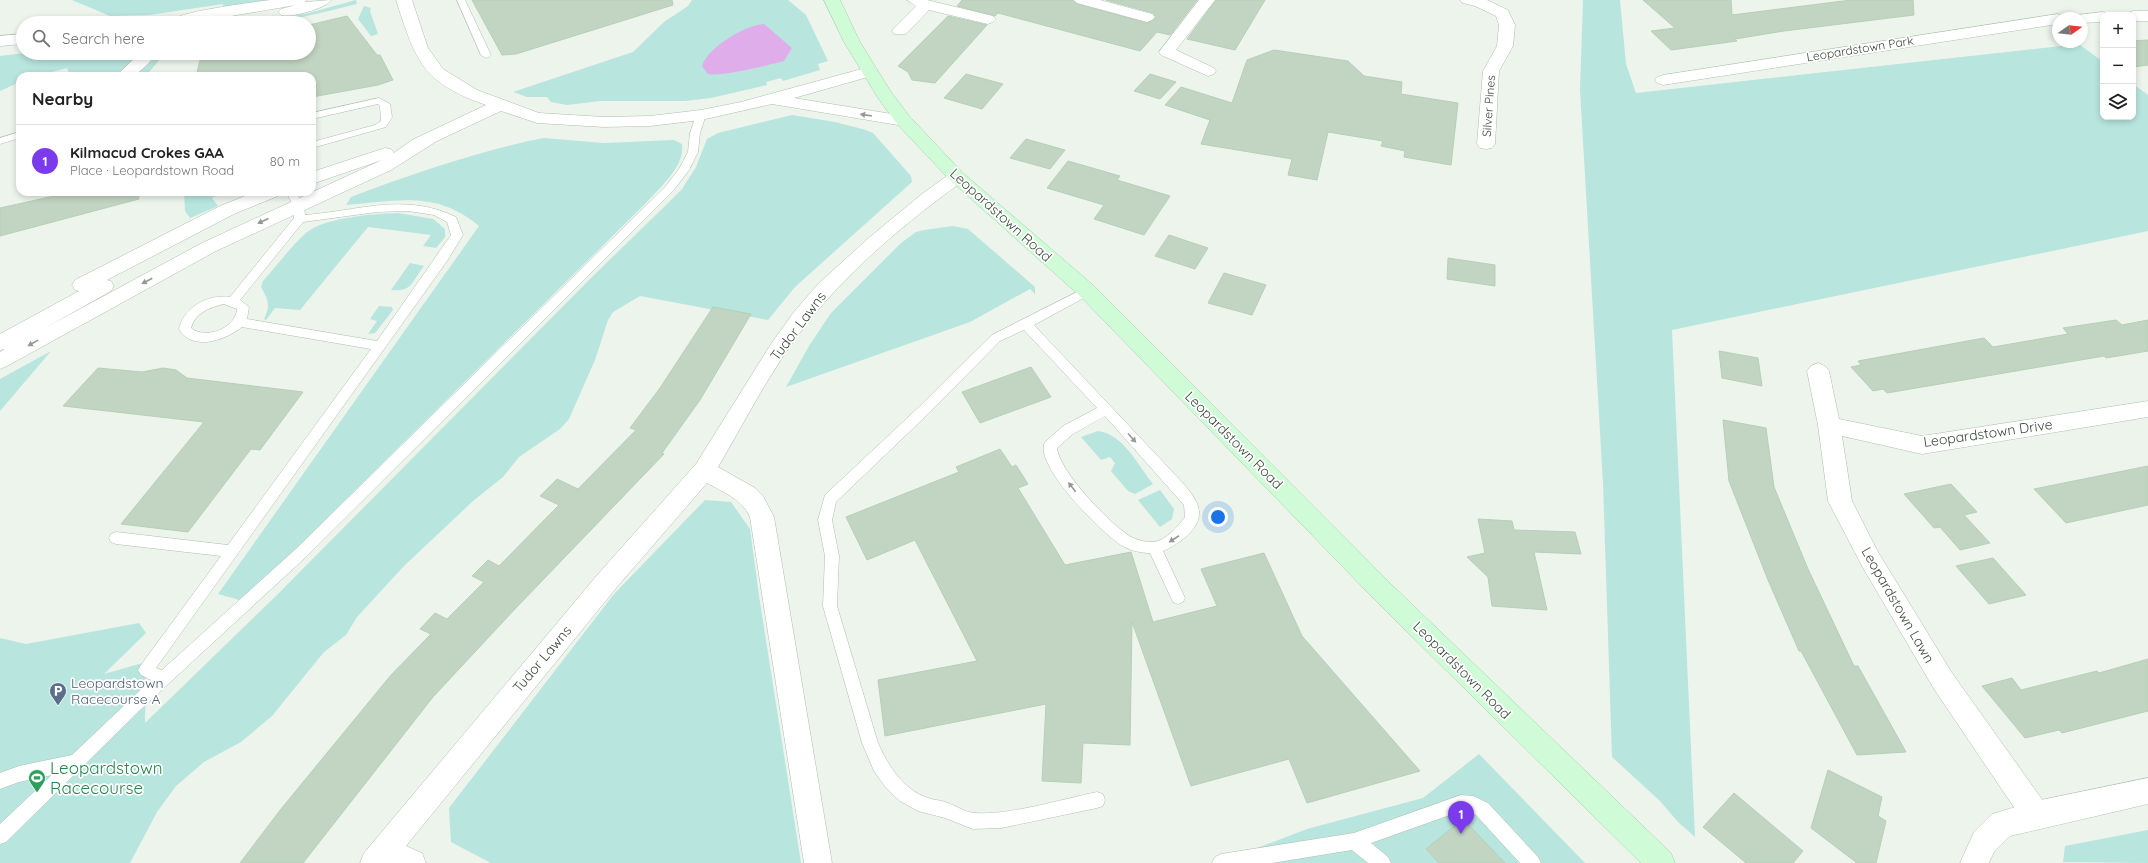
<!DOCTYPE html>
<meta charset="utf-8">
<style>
:root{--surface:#fff;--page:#f6f6f6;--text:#222;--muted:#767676;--line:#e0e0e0;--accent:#7c3aed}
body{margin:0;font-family:Quicksand,sans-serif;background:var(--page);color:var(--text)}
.controls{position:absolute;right:12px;top:12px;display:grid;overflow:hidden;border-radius:8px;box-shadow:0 2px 6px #0003}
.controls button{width:36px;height:36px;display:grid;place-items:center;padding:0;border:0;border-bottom:1px solid var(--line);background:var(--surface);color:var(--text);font:20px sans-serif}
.compass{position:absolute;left:2052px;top:12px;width:36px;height:36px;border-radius:50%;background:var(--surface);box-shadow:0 2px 6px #0003;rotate:76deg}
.you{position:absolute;left:1218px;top:517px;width:14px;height:14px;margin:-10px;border:3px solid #fff;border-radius:50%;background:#1a73e8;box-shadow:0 0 0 6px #1a73e833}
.badge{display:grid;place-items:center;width:26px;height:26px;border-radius:50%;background:var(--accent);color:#fff;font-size:13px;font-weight:700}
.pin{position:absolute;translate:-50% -33px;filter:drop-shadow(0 1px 2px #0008)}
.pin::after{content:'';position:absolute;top:21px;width:14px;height:12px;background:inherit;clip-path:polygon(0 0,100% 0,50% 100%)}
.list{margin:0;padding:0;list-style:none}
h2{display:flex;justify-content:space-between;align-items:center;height:52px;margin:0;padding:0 16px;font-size:17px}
h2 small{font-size:13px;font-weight:400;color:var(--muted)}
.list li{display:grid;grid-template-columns:26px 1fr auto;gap:12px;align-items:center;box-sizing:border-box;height:72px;padding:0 16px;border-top:1px solid var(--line)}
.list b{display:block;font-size:15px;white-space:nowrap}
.list p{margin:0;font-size:13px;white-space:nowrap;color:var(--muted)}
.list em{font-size:13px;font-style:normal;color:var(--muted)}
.icon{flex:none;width:22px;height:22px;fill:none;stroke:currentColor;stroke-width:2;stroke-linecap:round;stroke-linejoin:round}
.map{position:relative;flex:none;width:2148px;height:863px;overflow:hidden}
.search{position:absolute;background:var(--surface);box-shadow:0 2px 6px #0003;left:16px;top:16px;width:300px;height:44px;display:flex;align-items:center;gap:10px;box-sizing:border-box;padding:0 14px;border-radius:22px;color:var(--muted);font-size:15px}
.panel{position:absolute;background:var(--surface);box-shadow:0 2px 6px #0003;left:16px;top:72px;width:300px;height:124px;border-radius:12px}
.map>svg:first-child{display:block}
.green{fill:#b8e5de}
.water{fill:#e0adeb}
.building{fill:#c2d5c2;stroke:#b5d0b6}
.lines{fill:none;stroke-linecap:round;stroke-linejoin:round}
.service-casing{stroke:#afbfb0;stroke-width:1}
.minor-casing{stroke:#afbfb0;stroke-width:1}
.tertiary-casing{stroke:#afbfb0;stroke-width:1}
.secondary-casing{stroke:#a1d3a8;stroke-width:1}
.service{fill:#fff;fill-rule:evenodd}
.minor{fill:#fff;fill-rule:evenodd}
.tertiary{fill:#fff;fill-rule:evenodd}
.secondary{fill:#cffbd6;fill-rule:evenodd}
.oneway{fill:#939a93}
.labels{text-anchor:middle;stroke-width:3.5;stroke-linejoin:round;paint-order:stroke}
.far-street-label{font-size:12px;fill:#3a483a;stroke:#fff}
.street-label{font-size:14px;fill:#3a483a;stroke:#fff}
.service-label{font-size:14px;fill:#4e5e75;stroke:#fff;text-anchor:start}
.near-leisure-label{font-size:17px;fill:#27864d;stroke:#fff;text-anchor:start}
</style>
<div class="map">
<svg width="2148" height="863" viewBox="0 0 2148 863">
<rect width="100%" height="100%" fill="#ecf4ec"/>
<g class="green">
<path d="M72 0H269L223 7V4L149 15 110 16Z"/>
<path d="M356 0 357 4C323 12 287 23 252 23L309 13Z"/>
<path d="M692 0H788L806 15 828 61 818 64 820 70 783 81 781 78 766 82 767 85 711 98 685 101H600L567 105 551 102 547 97H527L513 92 633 52 664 22 688 6Z"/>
<path d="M1583 0H1620L1626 64 1636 93 2079 44 2103 62V117H2133V84L2148 95V231L1672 330 1695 837 1678 822 1660 801 1612 757 1603 483 1580 90Z"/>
<path d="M364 6 371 8 370 11 378 34 371 36 358 19Z"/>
<path d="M25 53H142C114 82 108 76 70 76L67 68 37 76H20V82L0 91V56Z"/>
<path d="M160 53H165L146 76H134Z"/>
<path d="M792 115 835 122 866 130 873 133 911 176 912 182 795 287 768 320 640 296 613 312 608 320 595 360 569 419 560 429 519 457 503 477 473 501 404 566 357 617 346 635 324 652 272 716 241 742 204 762 176 786 157 812 130 863H0V638L26 644 139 623 146 633 104 674 146 662 145 723 277 595 591 278 666 205 682 189 696 167 707 139 718 133Z"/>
<path d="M543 138 604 143 674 140 682 144C685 167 659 188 646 203L243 601 218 594 479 226C436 190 398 201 346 205L351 197C415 173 476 152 543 138Z"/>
<path d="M184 192H222L212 198 218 206 190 218 185 211Z"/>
<path d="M398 213 433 219 445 229V237L436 248 423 246 431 235 368 227 300 310 275 308 266 320 264 319C271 305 268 300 261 287L263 281C277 266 290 247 306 233 325 217 373 214 398 213Z"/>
<path d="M953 226 968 229 1035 287V294L1030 289 970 322 786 387 809 346 831 313 901 243 916 232 924 230Z"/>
<path d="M410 263 424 266C411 282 413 292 391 290Z"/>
<path d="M379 306 392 307 393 310 375 333 368 334 377 321 370 319Z"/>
<path d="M51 351 0 411V379Z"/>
<path d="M1098 431C1123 434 1138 465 1153 484L1135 494 1128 491 1111 471 1115 463 1110 457 1101 460 1081 437Z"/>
<path d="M1160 490 1174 509 1172 519 1160 527 1138 500Z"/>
<path d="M705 500 731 502 750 529 759 596 801 863H491L451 842 449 808 614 594Z"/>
<path d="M1479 754 1585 863H1218L1307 829 1423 798Z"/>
<path d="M2148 830V863L2063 862 2065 846Z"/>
</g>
<path class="water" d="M764 24 792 48 784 61C769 65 720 77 708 74L702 66C707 48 745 25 764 24Z"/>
<g class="building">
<path d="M472 0H672L673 5 516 54 502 55Z"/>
<path d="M962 0H1072L1077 4 1147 23 1156 18 1153 13 1106 0H1197L1170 35 1157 32 1140 51 998 13 995 16 957 6Z"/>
<path d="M1216 0H1265L1235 50 1187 39Z"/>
<path d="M1643 0H1731L1732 15 1851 0H1913L1914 15 1784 31 1735 39 1737 41 1671 50 1651 31 1675 28Z"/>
<path d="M347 16 377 55H380L393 80 378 85 312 97V76H196L202 53H309V25Z"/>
<path d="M948 16 987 25 935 83 912 80 908 72 898 66Z"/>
<path d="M2148 40V65L2133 67V41Z"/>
<path d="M1274 50 1348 61 1364 76 1402 82 1401 94 1458 103 1451 165 1404 157 1405 151 1381 146 1383 141 1328 132 1317 180 1288 175 1292 159 1201 144 1210 120 1165 105 1181 87 1232 103 1247 60Z"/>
<path d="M966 74 1003 84 982 109 944 98Z"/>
<path d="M1150 74 1176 82 1160 99 1134 91Z"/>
<path d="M1026 139 1065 150 1050 169 1010 158Z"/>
<path d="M1068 161 1120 176 1117 180 1170 196 1144 235 1094 219 1104 205 1047 188Z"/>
<path d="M72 192H138L139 199 0 236V208Z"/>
<path d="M1169 235 1208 248 1195 269 1155 256Z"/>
<path d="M1448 258 1495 265V286L1447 279Z"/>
<path d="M1224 273 1266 285 1252 315 1208 303Z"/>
<path d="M713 307 751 314 700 400 662 453 664 454 515 609 433 697 303 863H240L281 809 391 675 431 634 420 629 435 613 447 619 484 582 472 576 488 560 499 566 559 505 540 496 557 479 578 489 636 430 630 428 660 388Z"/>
<path d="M2116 320 2122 325 2148 320V351L2106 358 2104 356 1887 393 1883 389 1873 391 1851 367 1861 365 1858 361 1984 338 1993 347 2068 334 2063 328Z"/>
<path d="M1719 351 1758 358 1762 386 1722 378Z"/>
<path d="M1031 367 1051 397 980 423 962 392Z"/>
<path d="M98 368 142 372 163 368 176 370 187 378 303 392 260 450 251 449 188 532 121 524 204 422 63 406Z"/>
<path d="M1723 420 1766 428 1774 487 1808 569 1854 666H1858L1906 752 1857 755 1801 651H1799L1768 580 1729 481Z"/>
<path d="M1000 449 1012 467 1016 465 1028 484 1018 488 1065 565 1131 552 1153 622 1217 606 1201 569 1264 553 1302 636 1420 771 1307 803 1289 759 1191 786 1132 622 1130 745 1083 743 1081 783 1042 781 1046 704 885 736 878 680 977 661 915 540 867 560 846 517 959 472 956 467Z"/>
<path d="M2148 466V505L2066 523 2034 489Z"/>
<path d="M1951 484 1977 512 1964 515 1990 543 1960 550 1940 527 1934 528 1904 494Z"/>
<path d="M1478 519 1512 521 1514 530 1575 532 1581 554 1534 552 1547 610 1492 606 1488 577 1467 557 1485 553Z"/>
<path d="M1993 558 2026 595 1989 604 1956 566Z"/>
<path d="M2148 659V711L2062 733 2059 730 2025 738 1982 686 2012 678 2021 690 2097 671 2099 673Z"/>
<path d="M1828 770 1882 797 1878 816 1886 821 1876 863H1857L1811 828Z"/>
<path d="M1734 793 1803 851 1793 863H1746L1703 827Z"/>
<path d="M1463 819 1505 863H1439L1426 849Z"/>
</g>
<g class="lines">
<defs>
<g id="service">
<path d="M457 0H465L491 55 489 57 486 58 481 55Z"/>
<path d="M379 98 390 104 392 117 386 127 312 148V142L375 125 381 121 380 106 378 104 312 119V113Z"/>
<path d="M701 112 706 115 700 133 698 152 689 170 673 191 307 556 140 710 6 842 0 844V824L52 775 19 782 0 789V773L19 766 72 755 151 680 141 675 138 670 141 665 221 556 116 544 111 542 109 538 111 534 116 532 228 545 371 349 242 327C226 340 192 352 179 329 184 307 208 294 230 297L294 218V207L286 192H296L304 207 305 215C359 211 404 192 456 217L463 235 447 261 156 668 162 670 297 548 665 187 679 169 688 152 690 133 696 115ZM408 211 434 215 447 222 451 235 377 341 247 319 249 307 240 300 303 222 377 212ZM224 304 237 309C236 328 206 340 191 328 195 313 210 307 224 304Z"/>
<path d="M20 132V138L0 144V138Z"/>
<path d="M1087 287 1093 291 1091 294 1034 325 1181 481C1188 489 1198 500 1199 511 1201 529 1177 545 1163 551L1185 598 1183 602 1178 604 1173 602 1150 553C1140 553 1129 550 1121 545 1102 533 1033 465 1045 442L1063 426 1097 408 1024 330 1000 341 929 413 836 502 832 520 839 556 837 606 878 743C888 765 903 790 928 798 933 800 940 800 945 802 955 805 964 812 974 813 1007 816 1063 799 1097 792L1103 794 1105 800 1103 806 1097 808 1001 828 973 829 945 818 918 811 900 801 886 788 874 771 862 743 823 606 825 556 818 520 825 495 919 407 992 335ZM1105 416 1184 505 1185 517C1178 526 1167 540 1154 542 1147 542 1140 541 1133 538 1112 527 1059 471 1057 448L1073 434Z"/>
<path d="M1461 795 1473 796 1488 803 1538 857 1541 863H1520L1476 815 1471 812 1461 811 1371 843 1388 857 1391 863H1368L1352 850 1272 863H1212L1215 857 1221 854 1354 833Z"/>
</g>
<g id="minor">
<path d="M270 0H307L305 2 331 0C325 9 291 18 281 15L278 12 281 9 296 5 190 23H167C176 11 252 3 270 0Z"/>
<path d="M396 0H412L428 48 443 69 477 90 539 113 604 117 650 116 701 110 741 102 869 67 875 69 877 72 875 75 794 98 904 116 910 117 913 121 910 125 904 126 772 104 701 120 650 126 604 127 537 123 501 111 437 141 391 170 216 251 7 366 0 369V352L5 349 0 350V334L79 291 75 290 72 285 75 280 220 206 255 192H281L278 196 234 214 107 280 111 281 114 286 111 291 43 329 202 243 382 160 312 184V172L385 148 391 149 394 153 412 140 486 105C421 82 416 61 396 0Z"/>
<path d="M907 0H927L993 16 996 19 993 22 988 24 929 10 906 34H894L892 31 894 28 916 6Z"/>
<path d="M1074 0H1100L1152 14 1155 17 1152 20 1147 22 1077 3Z"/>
<path d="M1199 0H1215L1176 50 1214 68 1216 71 1214 74 1208 76 1161 55 1159 52Z"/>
<path d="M1460 0H1487L1508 10 1515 25 1513 46 1499 71 1495 144 1492 148 1486 149 1480 148 1477 144 1483 71 1497 46 1499 25 1496 16 1475 6 1463 3Z"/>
<path d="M2133 11H2148V21H2133V15H2126Z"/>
<path d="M2103 12 2109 15H2103V22L2082 23V18H2074L2077 15Z"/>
<path d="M2058 14 2065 18H2058V24L1663 85 1657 83 1655 80 1657 77 1663 75Z"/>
<path d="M23 34V44L0 46V36Z"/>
<path d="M140 53H156L148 64 134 76H116Z"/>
<path d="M957 171 963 173 966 177 963 181C908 221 852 267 809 321 773 365 747 418 718 467L755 488 763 496 774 517 832 863H804L750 517C742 499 723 492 707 483L617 587 406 846 422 853 426 863H360L364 853 599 573 696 464 771 344 794 312 818 284 871 236 922 194 951 173Z"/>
<path d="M1818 363 1825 366 1829 371 1839 419 1922 436 2148 401V417L1922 454 1842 436 1852 501 1878 552 1952 673 2046 805 2050 815 2046 825 2036 829 2026 825 1934 689 1862 566 1828 501 1818 425 1807 371 1811 366Z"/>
</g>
<path id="tertiary" d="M2148 778V804L2010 836 1994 852 1989 863H1960L1974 832 1992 814 2036 801Z"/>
<path id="secondary" d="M824 0H840L860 42 891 92 910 117 963 173 1094 286 1394 587 1671 853 1675 863H1641L1376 601 1080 296 951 181 898 125 878 98 844 42Z"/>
</defs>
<use href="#service" class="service-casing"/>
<use href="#minor" class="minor-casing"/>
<use href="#tertiary" class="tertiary-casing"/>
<use href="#secondary" class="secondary-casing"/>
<use href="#service" class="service"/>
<use href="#minor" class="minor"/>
<use href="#tertiary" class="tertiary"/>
<use href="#secondary" class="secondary"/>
</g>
<defs><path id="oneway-solid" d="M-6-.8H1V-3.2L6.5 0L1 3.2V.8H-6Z"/></defs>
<g class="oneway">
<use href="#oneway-solid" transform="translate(866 115) rotate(-171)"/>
<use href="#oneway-solid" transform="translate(263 221) rotate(155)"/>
<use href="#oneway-solid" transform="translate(147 281) rotate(152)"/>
<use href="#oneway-solid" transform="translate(33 343) rotate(151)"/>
<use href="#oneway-solid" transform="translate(1132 438) rotate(48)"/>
<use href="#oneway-solid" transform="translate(1072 487) rotate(-128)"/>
<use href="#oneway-solid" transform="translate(1174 539) rotate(147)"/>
</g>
<defs>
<symbol id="parking-pin" viewBox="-11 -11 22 30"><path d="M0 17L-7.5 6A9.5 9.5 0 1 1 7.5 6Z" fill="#5c6f8a" stroke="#fff"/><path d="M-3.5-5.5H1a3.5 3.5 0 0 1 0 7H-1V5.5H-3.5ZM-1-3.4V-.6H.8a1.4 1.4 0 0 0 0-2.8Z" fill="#fff"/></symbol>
<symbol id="stadium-pin" viewBox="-11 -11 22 30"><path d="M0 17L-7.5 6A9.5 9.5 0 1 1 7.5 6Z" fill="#2e9e5b" stroke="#fff"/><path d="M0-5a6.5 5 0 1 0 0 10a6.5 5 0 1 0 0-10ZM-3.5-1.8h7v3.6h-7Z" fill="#fff"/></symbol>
</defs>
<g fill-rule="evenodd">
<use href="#parking-pin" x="48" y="681" width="20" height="27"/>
<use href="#stadium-pin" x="27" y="768" width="20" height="27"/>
</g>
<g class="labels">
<g class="far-street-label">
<text transform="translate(1860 49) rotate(-9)" y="4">Leopardstown Park</text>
<text transform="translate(1489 106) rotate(-86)" y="4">Silver Pines</text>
</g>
<g class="street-label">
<text transform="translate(1001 215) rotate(42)" y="5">Leopardstown Road</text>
<text transform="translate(798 326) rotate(-53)" y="5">Tudor Lawns</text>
<text transform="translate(1988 433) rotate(-8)" y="5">Leopardstown Drive</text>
<text transform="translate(1234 440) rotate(45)" y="5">Leopardstown Road</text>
<text transform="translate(1898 605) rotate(60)" y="5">Leopardstown Lawn</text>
<text transform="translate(542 659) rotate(-50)" y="5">Tudor Lawns</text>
<text transform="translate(1462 670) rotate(45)" y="5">Leopardstown Road</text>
</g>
<g class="service-label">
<text x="71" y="688">Leopardstown<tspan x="71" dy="16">Racecourse A</tspan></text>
</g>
<g class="near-leisure-label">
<text x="50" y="774">Leopardstown<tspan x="50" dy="20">Racecourse</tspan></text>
</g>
</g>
</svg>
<div class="controls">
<button>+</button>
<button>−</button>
<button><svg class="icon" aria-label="layers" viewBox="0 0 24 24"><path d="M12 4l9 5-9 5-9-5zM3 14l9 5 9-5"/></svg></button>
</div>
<svg class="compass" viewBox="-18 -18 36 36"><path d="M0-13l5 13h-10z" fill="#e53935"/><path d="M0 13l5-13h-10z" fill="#767676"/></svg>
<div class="you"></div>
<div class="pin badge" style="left:1461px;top:834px">1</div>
<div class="search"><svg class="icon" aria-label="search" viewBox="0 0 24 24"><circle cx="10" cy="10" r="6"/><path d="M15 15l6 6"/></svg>Search here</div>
<section class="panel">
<h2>Nearby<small></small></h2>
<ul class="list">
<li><span class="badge">1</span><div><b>Kilmacud Crokes GAA</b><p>Place · Leopardstown Road</p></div><em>80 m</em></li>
</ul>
</section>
</div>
